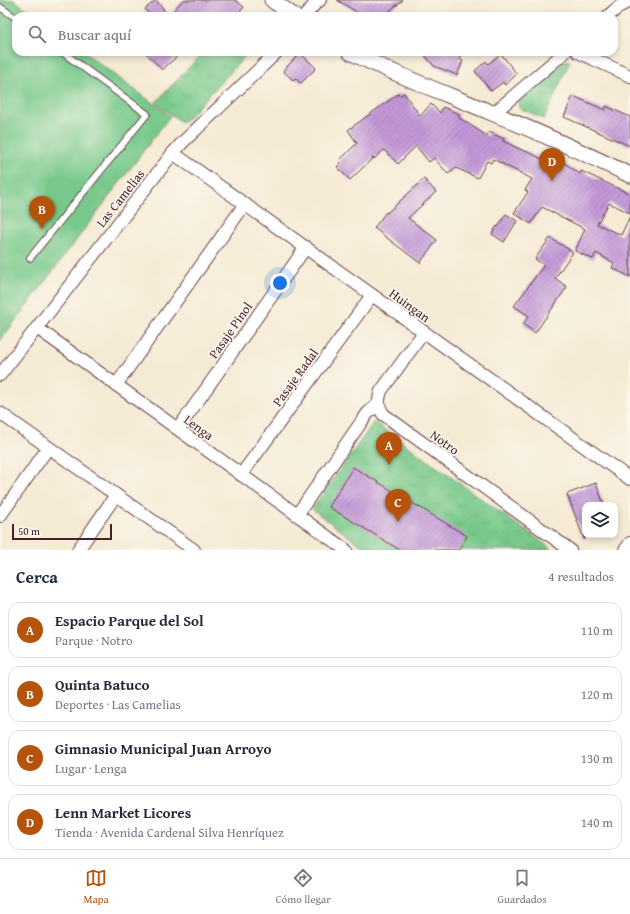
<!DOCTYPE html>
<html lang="es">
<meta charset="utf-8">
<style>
:root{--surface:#fff;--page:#f2f2f3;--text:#1f2937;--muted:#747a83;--line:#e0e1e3;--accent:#b45309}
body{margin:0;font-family:"Gentium Book Plus",serif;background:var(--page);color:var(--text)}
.controls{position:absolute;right:12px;bottom:12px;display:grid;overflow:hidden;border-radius:8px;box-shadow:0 2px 6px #0003}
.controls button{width:36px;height:36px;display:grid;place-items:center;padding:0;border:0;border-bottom:1px solid var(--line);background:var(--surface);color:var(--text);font:20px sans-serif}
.scale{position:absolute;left:12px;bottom:10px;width:100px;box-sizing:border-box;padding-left:4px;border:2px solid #4a1f2b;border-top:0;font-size:11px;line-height:14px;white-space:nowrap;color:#4a1f2b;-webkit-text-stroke:3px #fbf7ec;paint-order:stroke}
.you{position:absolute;left:280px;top:283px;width:14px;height:14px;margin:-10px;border:3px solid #fff;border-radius:50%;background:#1a73e8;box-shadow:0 0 0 6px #1a73e833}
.badge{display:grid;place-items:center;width:26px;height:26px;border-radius:50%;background:var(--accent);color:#fff;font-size:13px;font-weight:700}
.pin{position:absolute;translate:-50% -33px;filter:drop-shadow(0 1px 2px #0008)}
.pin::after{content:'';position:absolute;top:21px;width:14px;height:12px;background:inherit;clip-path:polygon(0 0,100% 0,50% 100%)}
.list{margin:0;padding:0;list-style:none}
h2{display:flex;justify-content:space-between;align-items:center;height:52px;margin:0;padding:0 16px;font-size:17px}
h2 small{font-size:13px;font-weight:400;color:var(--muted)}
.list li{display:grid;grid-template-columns:26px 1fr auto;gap:12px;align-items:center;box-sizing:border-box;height:56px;margin:0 8px 8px;padding:0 8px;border:1px solid var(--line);border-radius:12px}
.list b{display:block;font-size:15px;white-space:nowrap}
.list p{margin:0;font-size:13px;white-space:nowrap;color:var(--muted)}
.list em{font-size:13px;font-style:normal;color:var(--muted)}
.icon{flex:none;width:22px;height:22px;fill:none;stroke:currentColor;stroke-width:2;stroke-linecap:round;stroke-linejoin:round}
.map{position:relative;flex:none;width:630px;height:550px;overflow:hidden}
.search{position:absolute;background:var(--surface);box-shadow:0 2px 6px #0003;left:12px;right:12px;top:12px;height:44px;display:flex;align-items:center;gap:10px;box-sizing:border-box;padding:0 14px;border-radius:12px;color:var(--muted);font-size:15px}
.sheet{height:308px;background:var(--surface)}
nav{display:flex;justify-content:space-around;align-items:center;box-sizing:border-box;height:56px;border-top:1px solid var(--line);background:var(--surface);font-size:11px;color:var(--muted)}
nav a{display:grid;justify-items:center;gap:2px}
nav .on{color:var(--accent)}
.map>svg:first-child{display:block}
.grass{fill:url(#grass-tufts);stroke:#60745a}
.pitch{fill:#77c88a;stroke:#60745a}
.building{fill:url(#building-hatch)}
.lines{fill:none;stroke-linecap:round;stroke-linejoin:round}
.service-casing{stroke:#643d44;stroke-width:8}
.minor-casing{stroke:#643d44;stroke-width:14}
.tertiary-casing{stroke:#643d44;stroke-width:17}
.service{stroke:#fff;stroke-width:6}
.minor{stroke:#fff;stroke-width:12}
.tertiary{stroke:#fff;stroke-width:15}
.labels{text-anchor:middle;stroke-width:3.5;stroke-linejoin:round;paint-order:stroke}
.street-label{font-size:13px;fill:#4a1f2b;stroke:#fbf7ec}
</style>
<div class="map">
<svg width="630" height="550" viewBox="0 0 630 550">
<defs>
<pattern id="grass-tufts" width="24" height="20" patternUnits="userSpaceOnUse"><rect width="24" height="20" fill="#77c88a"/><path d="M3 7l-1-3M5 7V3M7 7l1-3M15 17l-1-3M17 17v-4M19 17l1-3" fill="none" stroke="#68ab77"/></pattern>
<pattern id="building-hatch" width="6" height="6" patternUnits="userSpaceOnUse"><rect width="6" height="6" fill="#c298d8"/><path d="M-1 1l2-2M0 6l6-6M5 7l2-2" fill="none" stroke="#a07baf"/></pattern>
</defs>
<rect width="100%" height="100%" fill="#fbf7ec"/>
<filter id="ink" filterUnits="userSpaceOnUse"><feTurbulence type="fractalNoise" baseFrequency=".025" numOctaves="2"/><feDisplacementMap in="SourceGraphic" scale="8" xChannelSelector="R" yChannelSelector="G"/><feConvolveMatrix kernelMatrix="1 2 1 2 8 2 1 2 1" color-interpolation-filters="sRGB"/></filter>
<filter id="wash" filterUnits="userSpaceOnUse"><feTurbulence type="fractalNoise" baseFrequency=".012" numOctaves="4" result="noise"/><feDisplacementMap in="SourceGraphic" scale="16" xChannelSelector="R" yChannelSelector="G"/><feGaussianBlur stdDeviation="0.9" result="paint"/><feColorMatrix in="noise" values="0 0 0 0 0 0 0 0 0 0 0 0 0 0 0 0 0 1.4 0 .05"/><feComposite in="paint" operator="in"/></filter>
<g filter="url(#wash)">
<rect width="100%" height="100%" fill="#f5ead4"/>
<g class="grass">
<path d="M204 52H249L183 123 155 103Z"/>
<path d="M566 60 570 61 544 119 519 108 518 102Z"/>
<path d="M374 422 553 550H367L312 509Z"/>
</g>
<path class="pitch" d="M0 0H14L36 16H16V52H84L170 116 0 341Z"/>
<g id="blocks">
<g class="building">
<path d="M156 0 169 16 183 0H235L244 7 236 16H150L145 9Z"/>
<path d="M337 0H403L383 16H363Z"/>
<path d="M145 52H182L162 70Z"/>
<path d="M422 52H462L459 59 463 61 457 75 434 66Z"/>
<path d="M300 53 316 68 301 83 295 78 293 80 283 71Z"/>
<path d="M501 54 517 74 505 85 503 82 491 91 475 71 486 61 488 64Z"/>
<path d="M404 93 420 116 431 104 440 113 443 107 459 114 458 117 487 136 489 132 504 139 503 141 526 152V151L544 160 546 157 558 164 560 160 580 174 581 171 630 194V213L609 203 597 224 621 235 630 216V277L612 268 614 263 596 253 593 259 575 251 585 229 542 207 531 224 514 213 528 192 525 190 532 179 493 159 491 163 487 161 478 178 456 168 448 174 434 158 429 162 416 146 398 164 384 150 374 159 373 158 350 180 337 167 341 163 339 161 357 143 348 130 398 94 399 96Z"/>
<path d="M573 96 605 110 606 106 630 117V146L564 117Z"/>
<path d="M424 179 436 192 408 218 437 240 420 263 374 228 386 212 387 213Z"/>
<path d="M506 214 517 221 504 242 492 234 497 226 498 227Z"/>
<path d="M550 238 573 252 555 278 567 287 535 333 523 324 529 316 514 306 544 265 535 259Z"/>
<path d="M353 467 467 536 459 550H400L329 507Z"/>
<path d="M596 483 604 505H585V539H584L567 494Z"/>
</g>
</g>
</g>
<g filter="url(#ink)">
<use href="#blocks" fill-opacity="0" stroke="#643d44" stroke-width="1"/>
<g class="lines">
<defs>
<g id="service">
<path d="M0 7 16 18"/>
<path d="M30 258 147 114 62 52"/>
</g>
<g id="minor">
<path d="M305 16 314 5 320 0"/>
<path d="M608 16 620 6 630 1"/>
<path d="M578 52 630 76"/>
<path d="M494 113 565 52"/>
<path d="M173 153 630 479"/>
<path d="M37 328 346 550"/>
<path d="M424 332 381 391C378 400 378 406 383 414L570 550"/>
<path d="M0 375 173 153 182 143 277 52"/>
<path d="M116 385 245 204"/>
<path d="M0 413 194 550"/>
<path d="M178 429 306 247"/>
<path d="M241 475 372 295"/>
<path d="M297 515 362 421 368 413 378 404"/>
<path d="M0 516 48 448"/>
<path d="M78 550 116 495"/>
<path d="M625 550 630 543"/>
</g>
<g id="tertiary">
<path d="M272 0 294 16"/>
<path d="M350 52C396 75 444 93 492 113 539 132 584 153 630 175"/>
</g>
</defs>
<use href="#service" class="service-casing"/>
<use href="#minor" class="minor-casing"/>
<use href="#tertiary" class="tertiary-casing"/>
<use href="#service" class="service"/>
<use href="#minor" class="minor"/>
<use href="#tertiary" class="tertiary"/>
</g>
</g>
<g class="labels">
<g class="street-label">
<text transform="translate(120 198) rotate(-52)" y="5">Las Camelias</text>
<text transform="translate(410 305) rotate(36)" y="5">Huingan</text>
<text transform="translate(230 330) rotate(-55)" y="5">Pasaje Pinol</text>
<text transform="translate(295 377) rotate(-54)" y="5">Pasaje Radal</text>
<text transform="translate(199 427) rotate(36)" y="5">Lenga</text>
<text transform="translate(445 442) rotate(36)" y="5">Notro</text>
</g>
</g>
</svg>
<div class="controls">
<button><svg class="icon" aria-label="layers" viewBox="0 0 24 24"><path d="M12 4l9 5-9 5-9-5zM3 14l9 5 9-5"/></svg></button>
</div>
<div class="scale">50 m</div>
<div class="you"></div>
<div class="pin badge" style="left:389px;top:465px">A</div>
<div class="pin badge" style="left:42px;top:229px">B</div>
<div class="pin badge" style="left:398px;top:522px">C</div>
<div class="pin badge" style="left:552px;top:181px">D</div>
<div class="search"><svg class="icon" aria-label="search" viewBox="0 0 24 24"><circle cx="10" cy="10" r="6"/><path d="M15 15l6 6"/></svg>Buscar aquí</div>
</div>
<section class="sheet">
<h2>Cerca<small>4 resultados</small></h2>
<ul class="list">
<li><span class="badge">A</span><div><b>Espacio Parque del Sol</b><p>Parque · Notro</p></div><em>110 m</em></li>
<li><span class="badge">B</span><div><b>Quinta Batuco</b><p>Deportes · Las Camelias</p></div><em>120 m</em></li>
<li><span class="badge">C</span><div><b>Gimnasio Municipal Juan Arroyo</b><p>Lugar · Lenga</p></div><em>130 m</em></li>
<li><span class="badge">D</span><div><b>Lenn Market Licores</b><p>Tienda · Avenida Cardenal Silva Henríquez</p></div><em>140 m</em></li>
</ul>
</section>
<nav>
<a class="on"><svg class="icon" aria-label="map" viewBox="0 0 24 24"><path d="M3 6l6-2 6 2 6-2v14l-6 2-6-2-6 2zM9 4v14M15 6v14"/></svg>Mapa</a>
<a><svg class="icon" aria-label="directions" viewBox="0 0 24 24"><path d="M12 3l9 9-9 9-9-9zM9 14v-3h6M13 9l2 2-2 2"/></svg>Cómo llegar</a>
<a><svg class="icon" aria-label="saved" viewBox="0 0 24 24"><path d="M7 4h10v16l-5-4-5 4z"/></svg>Guardados</a>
</nav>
